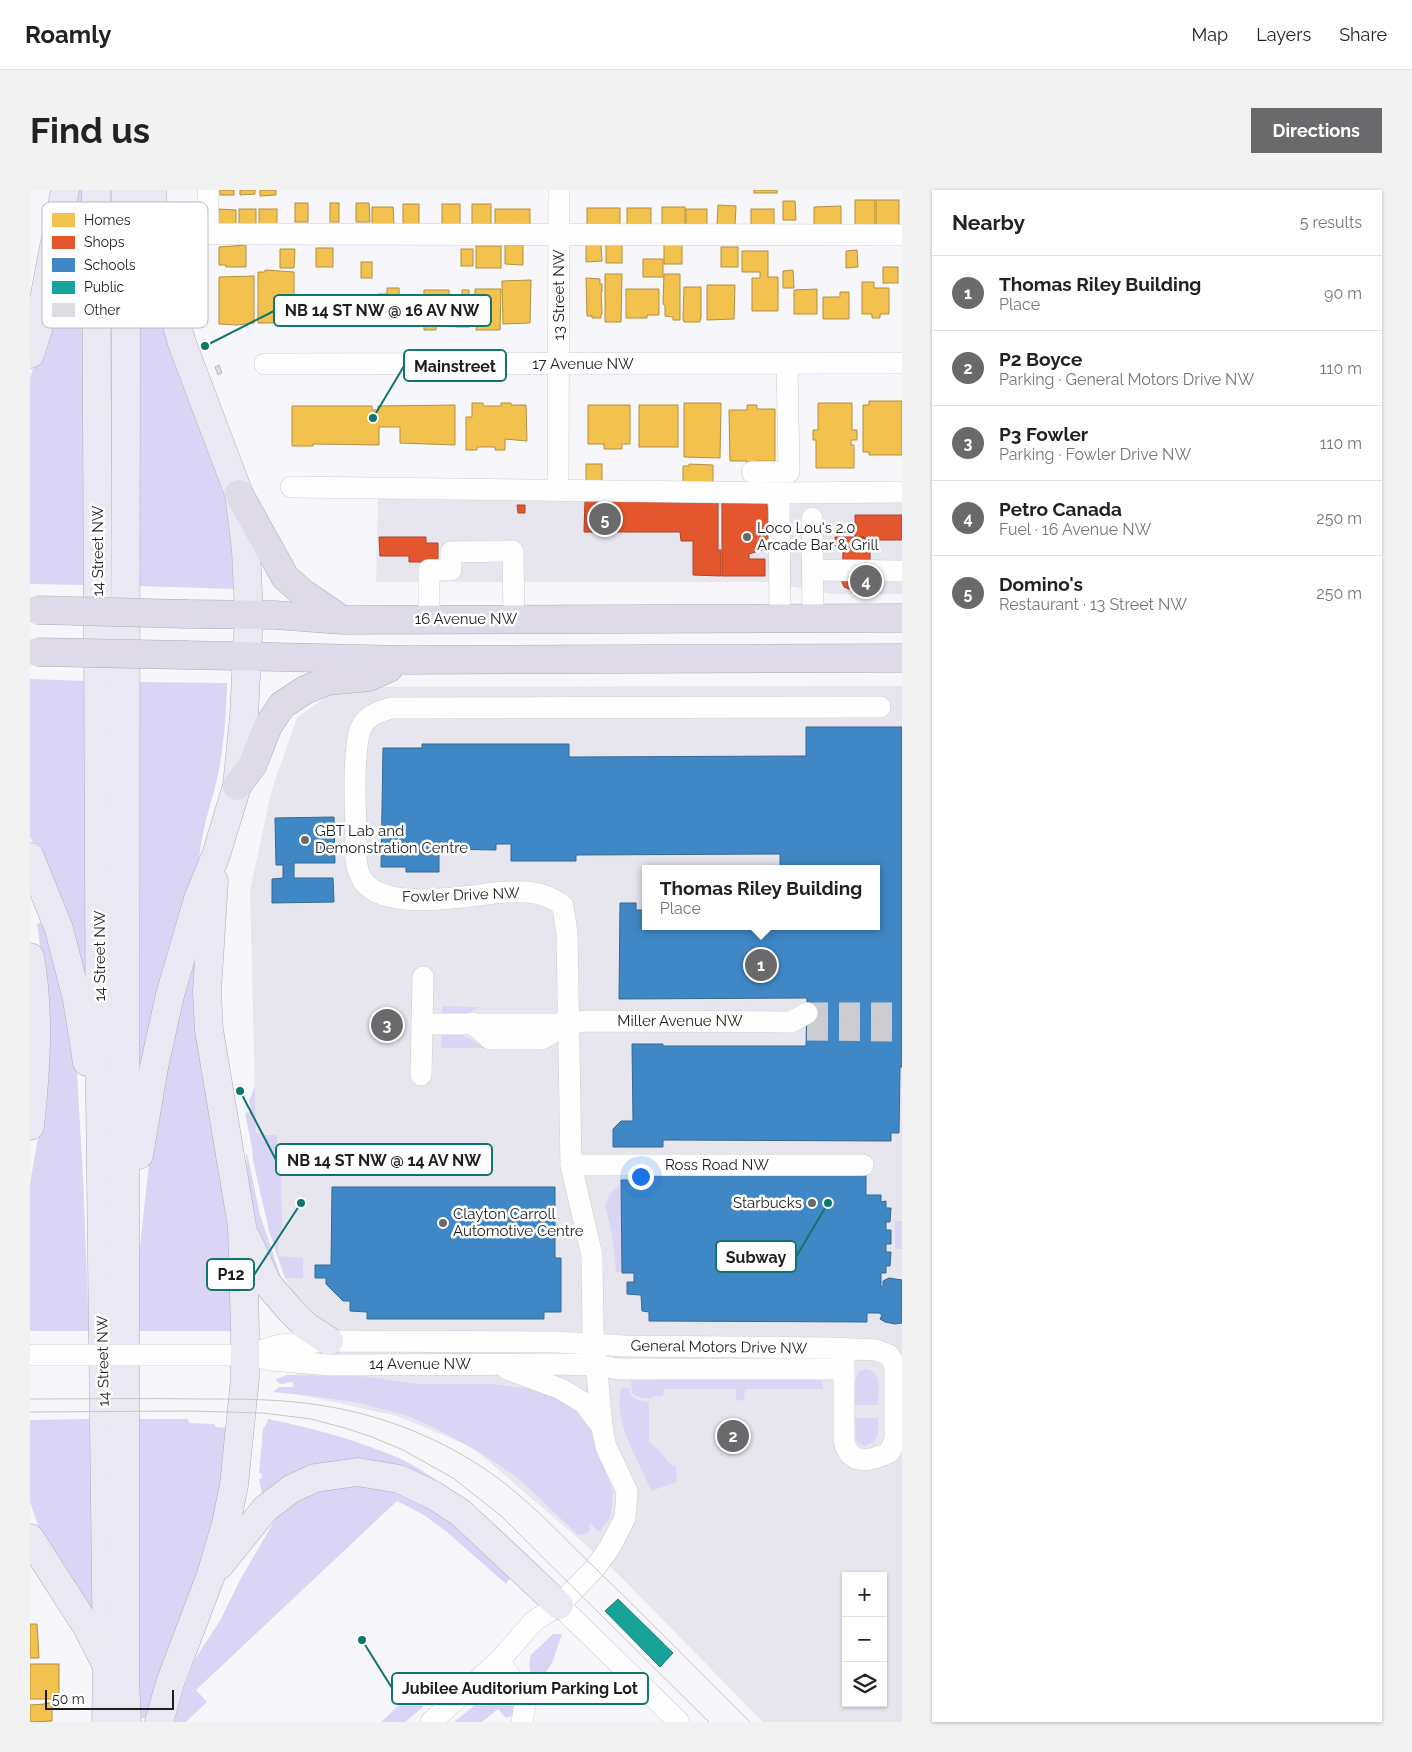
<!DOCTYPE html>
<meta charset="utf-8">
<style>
:root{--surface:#fff;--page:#f2f2f2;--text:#222;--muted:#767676;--line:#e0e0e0;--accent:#6a6a6d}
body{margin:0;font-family:Raleway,sans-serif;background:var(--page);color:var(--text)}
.controls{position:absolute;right:15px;bottom:15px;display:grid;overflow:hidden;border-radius:0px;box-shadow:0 1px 4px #0004}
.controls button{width:45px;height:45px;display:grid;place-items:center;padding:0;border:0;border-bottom:1px solid var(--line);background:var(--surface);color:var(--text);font:25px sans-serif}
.scale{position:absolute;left:15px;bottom:12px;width:129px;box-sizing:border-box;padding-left:5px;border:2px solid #1e1e20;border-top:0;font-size:14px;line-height:18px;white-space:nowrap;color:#1e1e20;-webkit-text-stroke:4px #fff;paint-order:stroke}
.you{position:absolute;left:610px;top:986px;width:18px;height:18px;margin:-12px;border:4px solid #fff;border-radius:50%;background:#1a73e8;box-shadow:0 0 0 8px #1a73e833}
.badge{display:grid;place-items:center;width:32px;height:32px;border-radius:50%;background:var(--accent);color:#fff;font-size:16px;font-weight:700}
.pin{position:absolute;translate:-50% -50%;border:2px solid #fff;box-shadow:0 1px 5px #0006}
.popup{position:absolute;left:612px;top:675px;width:238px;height:65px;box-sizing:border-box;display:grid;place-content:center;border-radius:0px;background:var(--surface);filter:drop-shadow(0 1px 4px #0005);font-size:16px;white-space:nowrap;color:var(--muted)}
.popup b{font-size:19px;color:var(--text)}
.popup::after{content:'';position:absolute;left:50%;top:100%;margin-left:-10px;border:10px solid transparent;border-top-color:var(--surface)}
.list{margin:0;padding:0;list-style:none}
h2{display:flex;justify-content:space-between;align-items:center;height:65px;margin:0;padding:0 20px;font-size:21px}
h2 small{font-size:16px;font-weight:400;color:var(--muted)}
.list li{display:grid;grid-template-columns:32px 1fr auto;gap:15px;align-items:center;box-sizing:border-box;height:75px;padding:0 20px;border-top:1px solid var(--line)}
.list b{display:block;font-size:19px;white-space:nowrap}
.list p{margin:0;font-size:16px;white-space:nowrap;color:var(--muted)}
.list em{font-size:16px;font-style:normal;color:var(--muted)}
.icon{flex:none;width:28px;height:28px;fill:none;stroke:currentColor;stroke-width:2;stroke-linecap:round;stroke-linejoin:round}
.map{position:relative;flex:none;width:872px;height:1532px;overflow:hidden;border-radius:0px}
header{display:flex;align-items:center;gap:30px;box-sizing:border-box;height:70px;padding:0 25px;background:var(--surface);border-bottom:1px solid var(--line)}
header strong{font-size:24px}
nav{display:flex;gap:28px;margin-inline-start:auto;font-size:18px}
.intro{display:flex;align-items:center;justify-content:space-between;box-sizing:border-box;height:120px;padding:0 30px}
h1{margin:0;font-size:35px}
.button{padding:12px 22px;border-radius:0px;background:var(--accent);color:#fff;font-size:18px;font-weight:700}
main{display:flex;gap:30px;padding:0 30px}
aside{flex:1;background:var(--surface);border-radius:0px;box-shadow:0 1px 4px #0004}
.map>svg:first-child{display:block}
.built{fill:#e7e6ef;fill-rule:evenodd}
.green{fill:#dad5f4}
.homes{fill:#f2c14e;stroke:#b29040}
.shops{fill:#e4572e;stroke:#a9462a}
.schools{fill:#3f88c5;stroke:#356894}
.public{fill:#17a398;stroke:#197b74}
.building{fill:#dddce0;stroke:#bababd}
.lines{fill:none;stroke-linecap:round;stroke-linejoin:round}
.minor-tunnel{stroke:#cccbcf;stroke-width:21;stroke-dasharray:21 11;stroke-linecap:butt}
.minor-casing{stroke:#cdcdd0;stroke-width:22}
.major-casing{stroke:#aeaabb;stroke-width:29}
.highway-casing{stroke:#aeaabb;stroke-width:29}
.minor{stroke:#fefefe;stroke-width:21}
.major{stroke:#eae8f2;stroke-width:28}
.highway{stroke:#dedae8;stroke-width:28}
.tram{stroke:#c7c7c9;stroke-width:1}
.minor-bridge-casing{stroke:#cdcdd0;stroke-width:22;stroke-linecap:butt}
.highway-bridge-casing{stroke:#aeaabb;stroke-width:29;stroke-linecap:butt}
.minor-bridge{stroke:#fefefe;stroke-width:21}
.highway-bridge{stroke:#dedae8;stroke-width:28}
.poi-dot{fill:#6a6a6d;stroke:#fff;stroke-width:2}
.labels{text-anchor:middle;stroke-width:5;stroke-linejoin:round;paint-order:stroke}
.street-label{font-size:15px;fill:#1e1e20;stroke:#fff}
.poi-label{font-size:15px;fill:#1e1e20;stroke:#fff;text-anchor:start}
.key{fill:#fff;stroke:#bcbcbc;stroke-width:1}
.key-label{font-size:14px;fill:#1e1e20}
.leader{fill:none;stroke:#0f766e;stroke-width:2}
.callout-dot{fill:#0f766e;stroke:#fff;stroke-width:2}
.callout{fill:#fff;stroke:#0f766e;stroke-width:2}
.callout-label{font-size:16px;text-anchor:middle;font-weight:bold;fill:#1e1e20}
</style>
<header>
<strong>Roamly</strong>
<nav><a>Map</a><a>Layers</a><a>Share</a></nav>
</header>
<div class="intro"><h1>Find us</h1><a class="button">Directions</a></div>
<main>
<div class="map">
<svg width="872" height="1532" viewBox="0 0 872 1532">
<rect width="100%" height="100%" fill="#f7f6fb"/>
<g class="built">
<path d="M872 308V404H803L738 392H346L348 309Z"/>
<path d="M872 496V1532H733L579 1375 442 1257 367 1226 267 1204 266 1109 255 1088 246 1064 226 943 220 700 242 599 267 528 306 499 316 497ZM616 679H846V736H616ZM816 1386H853V1513H816Z"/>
</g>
<g class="green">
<path d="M39 0H52L55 395 0 394V188L11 154Z"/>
<path d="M107 41H116L193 297 201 339 205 399 108 396Z"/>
<path d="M0 489 55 491 60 790H51L28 712 0 646Z"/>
<path d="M108 492 197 493C196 525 194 557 187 589 180 619 169 647 169 677L114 878H106Z"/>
<path d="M17 731 46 866 53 987 59 1141H0V993L8 948 14 904 13 776 7 734Z"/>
<path d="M170 756 187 967 201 1058 203 1141H105L109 1066 123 937 145 819Z"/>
<path d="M412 816 450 817 435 824 412 825Z"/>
<path d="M412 844H431L449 854 456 855V858H411Z"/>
<path d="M225 896 226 943H234V945H247V958L309 957V962L251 963 252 1043H248V1066L273 1068V1088H255L239 1041 223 970 222 958 215 923 221 921 219 911Z"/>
<path d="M446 956V963H324L325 957Z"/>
<path d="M217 963 230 1025 251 1087H243L220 1014 216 964Z"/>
<path d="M591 996 592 1082H586L582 1044 575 1016 578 1008 584 999Z"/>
<rect x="865" y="1031" width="7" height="28"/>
<path d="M837 1179C853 1183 848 1202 848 1215H825V1191L829 1181Z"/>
<path d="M257 1185 332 1186 387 1194H464L501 1199 539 1211 558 1234 583 1302 581 1323 578 1331 570 1341H567L561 1334 558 1336 561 1339 556 1344 548 1345 489 1289 454 1265 405 1238 378 1226 333 1214 291 1207 243 1202 249 1197H263V1192L251 1194 247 1192 246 1189Z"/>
<path d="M601 1187 789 1188 792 1190 793 1199H715L714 1210 710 1211 706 1209V1199H634L633 1206H623L622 1208C614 1208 608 1208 602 1203Z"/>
<path d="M591 1198H599C599 1209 610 1211 619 1212V1252L630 1261 639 1273 646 1277 647 1292 621 1301C609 1268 583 1235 591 1198Z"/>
<path d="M825 1228H848V1244L844 1252 834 1256 826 1250Z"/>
<path d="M59 1229 62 1267 63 1422 11 1344 0 1312V1230Z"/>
<path d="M105 1229H158L159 1233 184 1234 186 1237 200 1238 184 1337 116 1528H109Z"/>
<path d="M238 1229C276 1237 314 1246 351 1261 359 1264 368 1267 375 1271 429 1300 471 1339 514 1381L509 1387 387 1284 233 1308 229 1289 232 1288 231 1283 229 1284 233 1239 237 1233Z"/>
<path d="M320 1295C336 1296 353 1297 369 1302 406 1314 452 1361 480 1388L476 1394 417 1342 394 1325 367 1311 166 1500 177 1512 156 1532H144L153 1501 165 1469 191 1429 210 1390 246 1328C263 1306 294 1299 320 1295Z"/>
<path d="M523 1444H532L522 1473 508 1494C500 1483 497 1478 501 1465Z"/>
<path d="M375 1490 378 1491 394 1509 393 1517 375 1532H351L383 1502 375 1493Z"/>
<path d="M475 1497 482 1502 487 1512 482 1526 476 1528 468 1519 452 1532H424L466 1498Z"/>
</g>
<g class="homes">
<rect x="190" y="0" width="14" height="5"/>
<path d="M210 0H225V4L210 5Z"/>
<path d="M230 0H246V5L230 6Z"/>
<rect x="724" y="0" width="23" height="3"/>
<rect x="825" y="10" width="20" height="25"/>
<rect x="846" y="10" width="23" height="25"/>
<path d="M753 11H765L766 30H753Z"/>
<rect x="265" y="13" width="13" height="19"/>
<rect x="300" y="13" width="9" height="19"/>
<path d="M326 13H339L340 32H326Z"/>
<path d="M373 14H389V35L373 34Z"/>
<rect x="412" y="14" width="18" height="21"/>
<rect x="442" y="14" width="19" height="21"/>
<path d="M688 15 706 16 705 36 687 35Z"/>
<path d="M811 16V35H784V17Z"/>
<path d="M342 17H363L364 34 342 35Z"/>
<rect x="632" y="17" width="23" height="19"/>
<rect x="557" y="18" width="33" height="17"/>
<rect x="597" y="18" width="24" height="19"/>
<path d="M189 19 206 20V37H188Z"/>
<rect x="209" y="19" width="17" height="19"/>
<rect x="229" y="19" width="18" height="18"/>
<rect x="465" y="19" width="35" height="18"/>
<rect x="656" y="19" width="21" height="18"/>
<rect x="721" y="19" width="23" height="17"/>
<rect x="634" y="53" width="18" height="21"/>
<path d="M556 54H571L572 71 556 72Z"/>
<rect x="576" y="54" width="16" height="19"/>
<path d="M216 55V77H196V75H189V57Z"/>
<path d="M475 55H493V75L475 74Z"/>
<rect x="446" y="56" width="25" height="22"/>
<rect x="691" y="57" width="17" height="20"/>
<rect x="286" y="58" width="17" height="19"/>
<path d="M250 59H265L264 78H250Z"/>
<rect x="431" y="59" width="12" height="17"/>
<path d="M827 60 828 77 816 78V61Z"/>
<path d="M712 61H738V87H748V121H722V88H730V82H712Z"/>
<rect x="613" y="69" width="20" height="18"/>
<rect x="331" y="72" width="11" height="16"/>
<rect x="853" y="77" width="15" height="16"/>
<path d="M235 80 264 82V133H228V82H235Z"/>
<path d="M763 80 764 98H753V81Z"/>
<path d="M575 84H592L591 132H575Z"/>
<path d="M634 84H650V130H643V127L635 126V116L633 114Z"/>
<path d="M224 86V133L207 135 189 134V87Z"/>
<path d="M556 88 570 89V94H572V102H571L572 124 571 125V128H562V126H557Z"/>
<path d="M501 90 500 133 473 134 472 91Z"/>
<path d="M832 92H844V98H859V124H850V128H842V124H832Z"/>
<path d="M677 95H705L704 129 677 130Z"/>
<path d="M654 97H671V129H670V132H654L653 129Z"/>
<path d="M357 98H369L370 134H354V130H348V104H357Z"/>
<path d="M445 99H471L470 140H446L447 130H445Z"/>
<path d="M596 99H629V125H617V128H596Z"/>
<path d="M787 99V124H764V100Z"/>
<path d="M394 100H419V113H414V132H406V140H394Z"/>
<path d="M432 100H439V105H442L440 137H426L425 105H432Z"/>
<path d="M810 102H819V129H793V107H810Z"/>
<path d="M281 105H289V113H295V132L283 133V136H277L275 113H281Z"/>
<path d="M310 110 338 111 337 133H310Z"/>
<path d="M839 211H872V265H839V262H833V215H839Z"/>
<path d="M442 213H453V216H471V213H481V215H496L497 251 475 249V260H465V257H447V260H436V227H442Z"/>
<path d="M654 213H691L690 268 654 267Z"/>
<path d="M788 213H822V240H827V250H821V255H824V278H786V250H783V240H788Z"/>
<path d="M425 215V255L370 253V237H349V255L283 254V256H262V216H342V220H348V216Z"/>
<path d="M558 215H600V254H592V259H574V254H558Z"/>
<rect x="609" y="215" width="39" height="42"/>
<path d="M717 215H727V219H745V271H727V275H717V271H700L699 220H717Z"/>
<rect x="556" y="274" width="16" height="19"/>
<path d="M659 274 683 275V294H653V276H659Z"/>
<path d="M0 1434H7L9 1468H0Z"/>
<rect x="0" y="1474" width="29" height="35"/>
<path d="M15 1513H22V1531L0 1532V1515L15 1514Z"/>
</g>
<g class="shops">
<path d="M688 309V360H691V386L663 385V351H651L650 342H554L555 310Z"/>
<path d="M692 310 737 311V318H739V353L732 360 719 364V369H735V386H692Z"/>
<path d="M487 315H495V323H488Z"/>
<path d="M825 325H872V350H834V347H825Z"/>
<path d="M349 347H396V353H408V372H379V366H350Z"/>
<path d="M805 347H834V355L805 356Z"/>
<path d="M819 355H834L838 358 840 362V393L836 399H819L814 397 812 392 813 362 815 357Z"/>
</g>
<g class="schools">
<path d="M776 537H872V877H870L869 943H861V951L633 950V957H583V939L591 931H603L602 854H633V856H776L777 808 589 809 590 713H606V720H616V736H846V679H750V664L546 665V671H481V654H466V660L409 659V682H376V677H351L353 558H392V554H539V567L776 566Z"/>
<path d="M304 627 305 673H264V688H303L304 712 242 713V689L253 688V675H246L245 628Z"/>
<path d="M618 984H836V1005H851V1012L856 1011V1018H861L860 1032H856V1040H861V1054H856V1062H861L860 1076H856V1083H851V1097L853 1096V1091L859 1088 872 1090V1133L865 1134 855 1132 850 1129 852 1125 849 1123H837V1132L619 1131V1122L612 1121 611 1105 597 1104V1092H604V1083H592L591 990H618Z"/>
<path d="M302 997H525V1068H531V1122H514V1129H337V1122L320 1121V1111H313L296 1094V1088H285V1075H301Z"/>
</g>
<path class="public" d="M588 1409 643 1463 630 1477 575 1421Z"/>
<path class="building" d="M189 175 192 183 188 185 185 177Z"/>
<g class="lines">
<g class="minor-tunnel">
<path d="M777 823H872"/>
<path d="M777 840 872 841"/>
</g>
<defs>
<g id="minor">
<path d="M178 0V44L872 45"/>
<path d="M235 174 872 173"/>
<path d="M722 282H759L757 174"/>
<path d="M261 297 749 303 872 302"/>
<path d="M528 300 529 0"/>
<path d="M749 303 750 429"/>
<path d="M782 328 783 429"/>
<path d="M782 380 872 381"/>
<path d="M399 429V380H421V362L483 361 484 429"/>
<path d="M442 833 460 849H512L538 834"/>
<path d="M392 834H538L556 831 761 832 777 823"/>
<path d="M391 885 393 787"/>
<path d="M541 975H833"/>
<path d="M0 1165H16"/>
<path d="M149 1165H216L241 1170 300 1175 527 1174 566 1175 588 1179H814"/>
<path d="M216 1165 250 1155 299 1151 526 1152 595 1156 800 1158 846 1160 859 1165 865 1175V1249L860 1262C841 1271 820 1277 814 1251V1159"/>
<path d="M477 1179 531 1199 554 1213 572 1237"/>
<path d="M469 1471 496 1508 492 1532"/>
<path d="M401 1532 469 1471 504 1431 529 1415"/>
<path d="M649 1532 529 1415 565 1378 580 1357 595 1328 597 1301 576 1257 572 1237 563 1139 562 1066 541 975 537 743 533 716C512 699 490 701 464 703 432 707 355 721 333 691 323 676 326 653 326 635 325 613 324 590 326 567 328 537 331 525 362 518L850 517"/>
</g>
<g id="major">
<path d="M66 0 70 908 77 1475 76 1532"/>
<path d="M96 0 95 1490 97 1532"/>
<path d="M0 164 8 140 35 0"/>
<path d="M0 667 29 739 47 809 57 872"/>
<path d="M0 767C10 823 6 880 0 936"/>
<path d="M109 965 124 877 140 805 168 709 186 665 207 596 214 526 219 425 216 360 209 304 152 153 138 104 125 44 122 0"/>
<path d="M217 1049 237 1093 260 1120 276 1136 299 1151"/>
<path d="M0 1348 57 1437 75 1472"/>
<path d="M189 1376 235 1319 261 1299 285 1288 328 1282 369 1289 403 1305 431 1323 529 1415"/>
<path d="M129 1532 140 1493 181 1385 196 1334 204 1295 215 1188V1140L212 1036 179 840 177 801 184 691"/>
</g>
<g id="highway">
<path d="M209 304 255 387 273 403 311 429"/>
<path d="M156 424 245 425 312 430 872 428"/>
<path d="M156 465 378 470 872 468"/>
<path d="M207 596 223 574 238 536 252 515 275 500 297 491 339 487 359 478"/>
</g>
</defs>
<use href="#minor" class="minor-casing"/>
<use href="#major" class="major-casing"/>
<use href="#highway" class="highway-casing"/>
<use href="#minor" class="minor"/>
<use href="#major" class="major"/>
<use href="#highway" class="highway"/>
<g class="tram">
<path d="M0 1209C57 1209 115 1208 172 1209 211 1209 251 1209 289 1215 362 1226 433 1257 489 1305 516 1328 540 1354 565 1378 618 1429 669 1481 720 1532"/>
<path d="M0 1222 158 1221 233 1223 281 1229 315 1238 342 1247 373 1260 423 1288 470 1325 679 1532"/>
</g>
<defs>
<path id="minor-bridge" d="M16 1165H149"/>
<g id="highway-bridge">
<path d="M7 420 156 424"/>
<path d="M7 462 156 465"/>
</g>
</defs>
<use href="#minor-bridge" class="minor-bridge-casing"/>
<use href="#highway-bridge" class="highway-bridge-casing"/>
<use href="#minor-bridge" class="minor-bridge"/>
<use href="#highway-bridge" class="highway-bridge"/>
</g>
<g class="poi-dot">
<circle cx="717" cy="347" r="5"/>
<circle cx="275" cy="650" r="5"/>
<circle cx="782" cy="1013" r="5"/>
<circle cx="413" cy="1033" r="5"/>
</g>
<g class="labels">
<g class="street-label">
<text transform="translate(529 105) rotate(-90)" y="5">13 Street NW</text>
<text x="553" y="179">17 Avenue NW</text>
<text transform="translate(68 361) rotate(-90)" y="5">14 Street NW</text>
<text x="436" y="434">16 Avenue NW</text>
<text transform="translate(431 705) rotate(-2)" y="5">Fowler Drive NW</text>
<text transform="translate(70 766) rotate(-90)" y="5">14 Street NW</text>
<text x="650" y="836">Miller Avenue NW</text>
<text x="687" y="980">Ross Road NW</text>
<text transform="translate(689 1157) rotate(1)" y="5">General Motors Drive NW</text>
<text transform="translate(73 1171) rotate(-91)" y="5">14 Street NW</text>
<text x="390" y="1179">14 Avenue NW</text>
</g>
<g class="poi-label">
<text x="727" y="343">Loco Lou's 2.0<tspan x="727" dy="17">Arcade Bar &amp; Grill</tspan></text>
<text x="285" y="646">GBT Lab and<tspan x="285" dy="17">Demonstration Centre</tspan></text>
<text x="772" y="1018" text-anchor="end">Starbucks</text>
<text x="423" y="1029">Clayton Carroll<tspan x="423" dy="17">Automotive Centre</tspan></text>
</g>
</g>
<rect x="12" y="12" width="166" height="126" rx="8" class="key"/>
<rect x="22" y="23" width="23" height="14" fill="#f2c14e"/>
<rect x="22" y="46" width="23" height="13" fill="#e4572e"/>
<rect x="22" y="68" width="23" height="14" fill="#3f88c5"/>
<rect x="22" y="91" width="23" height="13" fill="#17a398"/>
<rect x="22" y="113" width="23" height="14" fill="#dddce0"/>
<g class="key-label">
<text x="54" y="35">Homes</text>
<text x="54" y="57">Shops</text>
<text x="54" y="80">Schools</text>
<text x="54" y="102">Public</text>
<text x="54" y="125">Other</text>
</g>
<path class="leader" d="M175 156L244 121M343 228L374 176M210 901L246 970M798 1013L766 1067M271 1013L224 1085M332 1450L362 1498"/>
<g class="callout-dot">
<circle cx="175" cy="156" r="5"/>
<circle cx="343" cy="228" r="5"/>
<circle cx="210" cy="901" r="5"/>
<circle cx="798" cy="1013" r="5"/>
<circle cx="271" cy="1013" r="5"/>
<circle cx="332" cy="1450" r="5"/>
</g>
<g class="callout">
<rect x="244" y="105" width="217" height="31" rx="5"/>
<rect x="374" y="160" width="102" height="31" rx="5"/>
<rect x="246" y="954" width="216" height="31" rx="5"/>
<rect x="686" y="1051" width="80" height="31" rx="5"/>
<rect x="177" y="1069" width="47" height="31" rx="5"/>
<rect x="362" y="1483" width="256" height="31" rx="5"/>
</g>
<g class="callout-label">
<text x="352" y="126">NB 14 ST NW @ 16 AV NW</text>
<text x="425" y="182">Mainstreet</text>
<text x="354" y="976">NB 14 ST NW @ 14 AV NW</text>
<text x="726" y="1073">Subway</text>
<text x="201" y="1090">P12</text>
<text x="490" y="1504">Jubilee Auditorium Parking Lot</text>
</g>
</svg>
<div class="controls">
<button>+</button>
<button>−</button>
<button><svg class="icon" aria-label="layers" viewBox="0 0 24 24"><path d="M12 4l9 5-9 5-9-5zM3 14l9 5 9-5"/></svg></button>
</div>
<div class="scale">50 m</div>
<div class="you"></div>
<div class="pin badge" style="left:731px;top:775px">1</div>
<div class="popup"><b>Thomas Riley Building</b>Place</div>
<div class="pin badge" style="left:703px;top:1246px">2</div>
<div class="pin badge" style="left:357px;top:835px">3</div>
<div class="pin badge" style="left:836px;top:391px">4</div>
<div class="pin badge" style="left:575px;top:329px">5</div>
</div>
<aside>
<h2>Nearby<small>5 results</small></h2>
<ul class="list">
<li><span class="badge">1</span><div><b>Thomas Riley Building</b><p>Place</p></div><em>90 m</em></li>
<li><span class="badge">2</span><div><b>P2 Boyce</b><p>Parking · General Motors Drive NW</p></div><em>110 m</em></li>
<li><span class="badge">3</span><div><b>P3 Fowler</b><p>Parking · Fowler Drive NW</p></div><em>110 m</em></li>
<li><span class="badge">4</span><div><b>Petro Canada</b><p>Fuel · 16 Avenue NW</p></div><em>250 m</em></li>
<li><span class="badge">5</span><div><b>Domino's</b><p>Restaurant · 13 Street NW</p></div><em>250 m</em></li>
</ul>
</aside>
</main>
